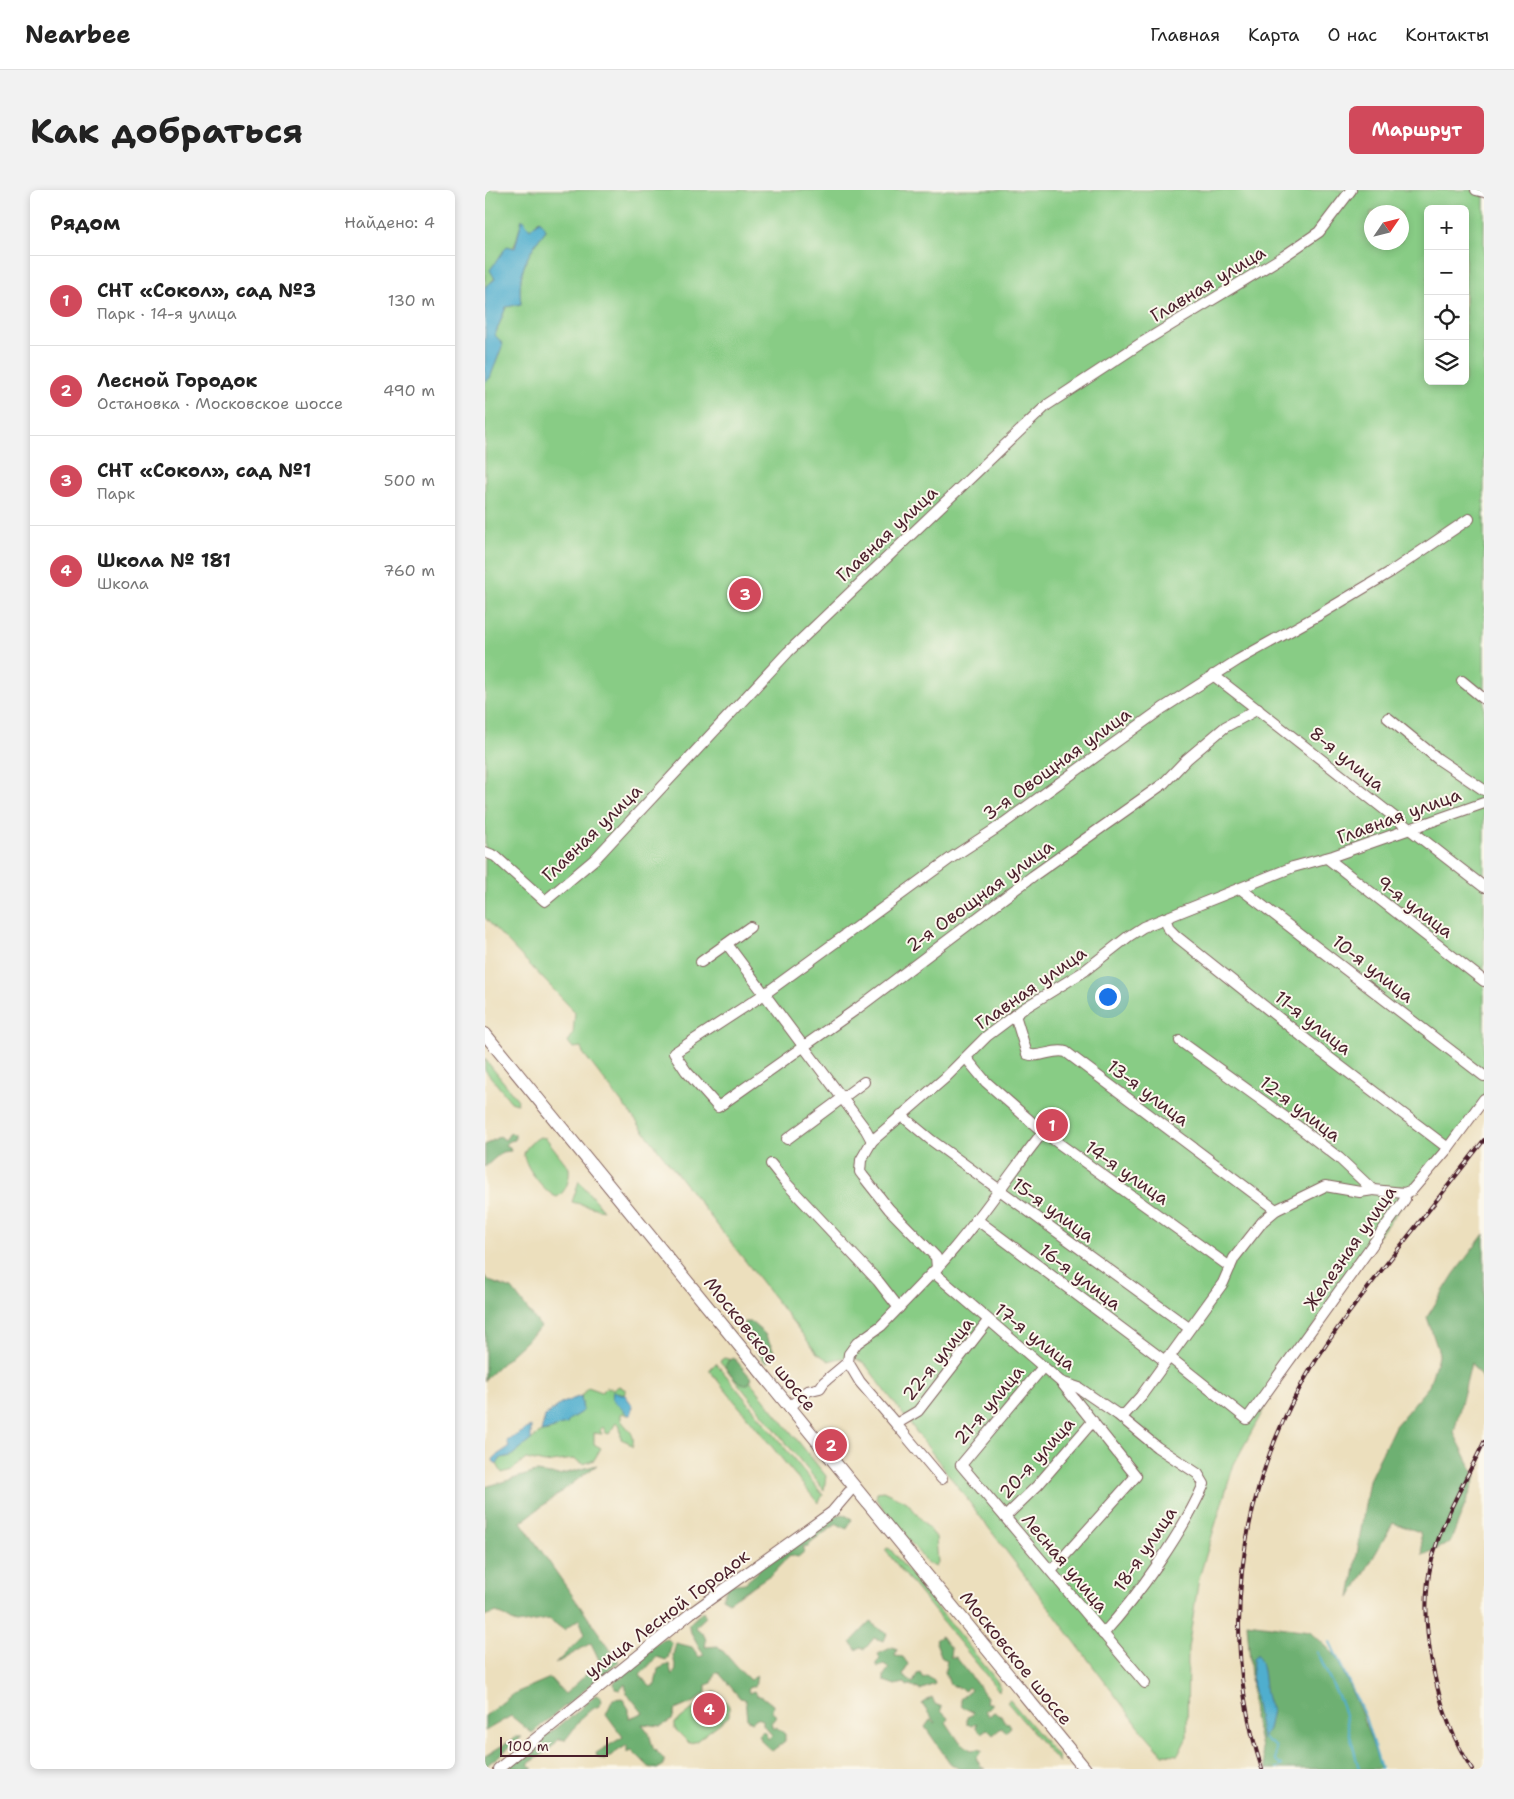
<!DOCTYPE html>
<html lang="ru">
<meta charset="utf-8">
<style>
:root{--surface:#fff;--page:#f2f2f2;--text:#222;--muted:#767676;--line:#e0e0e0;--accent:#d1495b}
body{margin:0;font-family:"Shantell Sans",sans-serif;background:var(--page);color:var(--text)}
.controls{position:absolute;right:15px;top:15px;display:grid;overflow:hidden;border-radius:8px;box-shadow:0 2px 8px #0003}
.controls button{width:45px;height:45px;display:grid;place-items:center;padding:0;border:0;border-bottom:1px solid var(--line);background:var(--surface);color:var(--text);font:25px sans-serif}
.compass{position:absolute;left:879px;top:15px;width:45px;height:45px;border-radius:50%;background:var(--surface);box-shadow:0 2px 8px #0003;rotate:55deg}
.scale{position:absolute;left:15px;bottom:12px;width:108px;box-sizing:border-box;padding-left:5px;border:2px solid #4a1f2b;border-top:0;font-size:14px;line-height:18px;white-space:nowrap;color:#4a1f2b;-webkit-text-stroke:4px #fbf7ec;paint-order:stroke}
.you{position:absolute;left:622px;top:806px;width:18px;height:18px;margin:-12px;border:4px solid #fff;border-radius:50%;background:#1a73e8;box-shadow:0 0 0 8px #1a73e833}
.badge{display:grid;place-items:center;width:32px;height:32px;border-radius:50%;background:var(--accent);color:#fff;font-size:16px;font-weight:700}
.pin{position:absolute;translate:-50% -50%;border:2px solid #fff;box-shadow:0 1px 5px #0006}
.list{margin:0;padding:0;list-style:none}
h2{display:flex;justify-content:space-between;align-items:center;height:65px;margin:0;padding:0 20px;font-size:21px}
h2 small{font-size:16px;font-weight:400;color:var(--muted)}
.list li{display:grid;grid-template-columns:32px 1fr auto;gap:15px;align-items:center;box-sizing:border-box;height:90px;padding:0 20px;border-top:1px solid var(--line)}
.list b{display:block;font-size:19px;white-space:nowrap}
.list p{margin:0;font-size:16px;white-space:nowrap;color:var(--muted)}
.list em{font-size:16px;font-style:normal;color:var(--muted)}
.icon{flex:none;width:28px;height:28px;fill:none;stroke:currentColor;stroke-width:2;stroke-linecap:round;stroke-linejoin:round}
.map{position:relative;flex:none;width:999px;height:1579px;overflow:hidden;border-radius:8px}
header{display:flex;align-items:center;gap:30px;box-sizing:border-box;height:70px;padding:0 25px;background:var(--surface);border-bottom:1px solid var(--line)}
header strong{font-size:24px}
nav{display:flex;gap:28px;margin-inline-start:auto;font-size:18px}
.intro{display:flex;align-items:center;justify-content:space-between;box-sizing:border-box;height:120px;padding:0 30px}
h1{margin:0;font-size:35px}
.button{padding:12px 22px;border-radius:8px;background:var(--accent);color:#fff;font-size:18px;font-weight:700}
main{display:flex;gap:30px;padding:0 30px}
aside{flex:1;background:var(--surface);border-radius:8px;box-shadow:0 2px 8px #0003}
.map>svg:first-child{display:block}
.green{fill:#88cc85;stroke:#697658;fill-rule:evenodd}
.forest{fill:#6eb072;stroke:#5c684e}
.water{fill:#4faece;stroke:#4c667c}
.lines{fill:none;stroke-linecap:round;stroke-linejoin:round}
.stream{stroke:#4faece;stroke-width:2}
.minor-casing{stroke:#83625e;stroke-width:12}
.major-casing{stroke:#83625e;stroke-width:14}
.minor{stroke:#fff;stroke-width:10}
.major{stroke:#fff;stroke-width:12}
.rail-casing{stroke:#4a1f2b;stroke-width:4}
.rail{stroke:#fbf7ec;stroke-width:2;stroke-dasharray:5.5;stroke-linecap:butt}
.labels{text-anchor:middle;stroke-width:4;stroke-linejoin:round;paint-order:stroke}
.street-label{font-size:18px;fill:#4a1f2b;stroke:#fbf7ec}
</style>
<header>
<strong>Nearbee</strong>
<nav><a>Главная</a><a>Карта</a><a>О нас</a><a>Контакты</a></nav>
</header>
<div class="intro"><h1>Как добраться</h1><a class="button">Маршрут</a></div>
<main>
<aside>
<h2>Рядом<small>Найдено: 4</small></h2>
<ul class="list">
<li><span class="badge">1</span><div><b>СНТ «Сокол», сад №3</b><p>Парк · 14-я улица</p></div><em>130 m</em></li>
<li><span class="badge">2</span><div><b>Лесной Городок</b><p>Остановка · Московское шоссе</p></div><em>490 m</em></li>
<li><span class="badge">3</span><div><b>СНТ «Сокол», сад №1</b><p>Парк</p></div><em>500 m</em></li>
<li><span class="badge">4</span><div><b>Школа № 181</b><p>Школа</p></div><em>760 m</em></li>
</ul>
</aside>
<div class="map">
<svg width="999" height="1579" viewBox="0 0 999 1579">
<rect width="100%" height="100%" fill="#fbf7ec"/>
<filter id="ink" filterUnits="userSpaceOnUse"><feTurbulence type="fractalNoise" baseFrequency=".02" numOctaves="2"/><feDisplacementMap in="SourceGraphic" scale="10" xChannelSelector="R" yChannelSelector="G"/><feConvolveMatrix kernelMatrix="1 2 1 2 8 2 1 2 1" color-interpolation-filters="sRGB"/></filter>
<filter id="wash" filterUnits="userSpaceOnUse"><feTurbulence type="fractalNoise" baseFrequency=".0096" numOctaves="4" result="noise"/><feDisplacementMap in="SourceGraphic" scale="20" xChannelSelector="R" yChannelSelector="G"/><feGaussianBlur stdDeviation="1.12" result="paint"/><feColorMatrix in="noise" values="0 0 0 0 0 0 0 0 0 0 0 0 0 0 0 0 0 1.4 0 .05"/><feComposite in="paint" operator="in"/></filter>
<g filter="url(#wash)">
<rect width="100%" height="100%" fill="#ecdfbd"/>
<g class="green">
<path d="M0 0H999V912L869 1077 804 1173 749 1274 714 1388 703 1458 702 1547 693 1565 678 1564 654 1537 380 1174C367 1165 358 1167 344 1171L332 1163 98 863 96 857 88 858 83 852 88 844 90 822 0 728V193L5 188 10 145 21 117 36 114C32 82 42 64 61 40L54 30 45 39 37 29C31 56 22 80 0 97ZM943 19H980V191H943ZM886 22H916V52H886Z"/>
<path d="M0 869 33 910 32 914 26 912 0 880Z"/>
<path d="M55 947 61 948 84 978C85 989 82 1001 72 1007 62 1005 38 975 39 964 40 957 49 950 55 947Z"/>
<path d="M94 991 118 1020 87 1012Z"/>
<path d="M239 1168 248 1170 341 1286 339 1300 235 1171Z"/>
<path d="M231 1173 338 1305 333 1313 224 1180Z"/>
<path d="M134 1196 141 1200 140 1205 134 1202 129 1210 143 1225 136 1223V1230C142 1239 152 1244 147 1257L143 1252 136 1249 135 1236 131 1233 124 1244 121 1243 118 1237 115 1240 117 1244 109 1243V1254L116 1258 109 1270 99 1274 88 1269 60 1273 41 1269 27 1280 17 1283 12 1274 16 1268 26 1266 56 1242 65 1241 73 1235 82 1234 84 1229 98 1221 96 1206 103 1197 117 1202 122 1197 129 1199Z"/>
<path d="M398 1301 422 1312 451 1347 453 1373 451 1377 442 1373 391 1309 392 1302Z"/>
<path d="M402 1358 405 1359 512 1491 515 1497 514 1501 400 1360Z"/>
<path d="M229 1502 235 1504 244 1516V1526L210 1552 204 1553 190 1539V1533Z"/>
<path d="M525 1510 572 1566 574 1573 522 1512Z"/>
</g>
<g class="forest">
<path d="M25 943 30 944V950L25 951 20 955 25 957 26 961 17 962 0 977V955L15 946 20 950Z"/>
<path d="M999 1044V1191L986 1173 969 1243 991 1287 965 1353 938 1365 935 1342 908 1333 865 1408 884 1290 910 1236 944 1196 954 1163 942 1127 969 1084Z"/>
<path d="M0 1086 4 1091 27 1099 56 1137 1 1188 0 1191Z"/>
<path d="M260 1132H266L280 1144 290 1163 281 1173 255 1140Z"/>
<path d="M249 1168 267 1189 263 1194C253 1195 246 1184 240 1177L243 1171Z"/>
<path d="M112 1275 36 1332 134 1472 47 1543 26 1526 0 1541V1526L28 1504 65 1488 80 1504 115 1472 106 1453 70 1474 100 1444 94 1429 79 1440 64 1429 32 1434 12 1422 0 1426V1297L51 1282 73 1285Z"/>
<path d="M358 1324 367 1329 362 1339 352 1334 327 1351 323 1357 318 1356 320 1361 313 1367 305 1365 288 1383 244 1412 237 1408 243 1395 260 1393 272 1383 277 1374 320 1341 328 1344C335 1334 345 1326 358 1324Z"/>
<path d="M218 1421 221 1427 210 1437C218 1443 223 1447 220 1457L233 1456C245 1468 252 1479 265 1490L272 1486 270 1496 263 1498 264 1503 269 1501 271 1505 278 1507 288 1515 287 1521 291 1526 286 1532 288 1539 291 1537 300 1544V1551L287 1561 277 1552 274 1545 276 1541 280 1542 283 1549 287 1545 278 1535V1530L272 1528 267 1532 262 1529 260 1509 255 1508 234 1483H230L227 1493 221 1495V1503L211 1511 190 1520 187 1530 176 1536 157 1534 164 1543 168 1558 179 1569V1575L172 1579 164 1577 147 1560 142 1562V1555L119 1570 112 1567 111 1563 138 1547 121 1524 128 1509 137 1508 144 1519V1528L158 1523 142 1503 140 1494 135 1500 130 1499 129 1493 132 1488 139 1487 140 1482 174 1451 183 1449 187 1453 183 1468 181 1470 172 1467 155 1485 165 1497 170 1495 173 1479 184 1474 187 1485 191 1480 188 1465 191 1453 207 1457 214 1467 219 1465 204 1439V1434Z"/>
<path d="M385 1432 402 1444 399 1451 389 1448 380 1459 376 1457 371 1460 366 1452Z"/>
<path d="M762 1433 825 1441 851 1466 877 1525 896 1579H781L769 1527Z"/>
<path d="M456 1446 466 1459 465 1467H471L502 1507 501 1513H506V1516L500 1521 504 1526 509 1522 516 1526 519 1532 524 1533 526 1537 521 1542 516 1538 508 1545 502 1539 496 1543 491 1538 492 1533 487 1536 482 1534V1527L487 1525 488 1522 477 1517 475 1509 486 1500 483 1497 480 1501 465 1494 460 1482 462 1470 457 1468 450 1450Z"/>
<path d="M408 1457 412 1459 410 1466 418 1467 423 1474 418 1486 428 1493 432 1484 435 1483 438 1488 442 1486 449 1491 450 1494 435 1500 425 1495 422 1496 420 1493 410 1495 399 1491V1485L404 1478 399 1474 393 1477 391 1473 395 1469 393 1464Z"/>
<path d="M110 1505 115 1506 117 1511 114 1516C97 1522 91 1538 80 1550L74 1549 64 1560 43 1574 48 1579H39L37 1577 35 1579H25L26 1575 78 1532 82 1531Z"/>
<path d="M447 1507 450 1514 457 1517 456 1521 463 1528 461 1532 473 1550 486 1560 493 1559 498 1561 491 1568 496 1577 500 1579H474L465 1573 440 1537 445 1530 450 1533 437 1514Z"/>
<path d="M31 1547H37L0 1577V1566Z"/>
</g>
<g class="water">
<path d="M37 29 45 39 55 30 61 40C42 64 32 82 36 114L21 117 10 145 18 154 5 188 0 193V97L10 89 5 80 22 56 30 58Z"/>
<path d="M128 1201 140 1205 148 1216 146 1225H143L127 1209Z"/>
<path d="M96 1206 98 1221 85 1229 82 1234C72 1235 66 1241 56 1242L60 1226 77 1213Z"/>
<path d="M46 1236V1250L26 1266 16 1268 12 1274 8 1271 9 1267 24 1257 22 1251Z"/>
<path d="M772 1464C783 1482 776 1503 787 1520L783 1540 777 1550 767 1489 768 1469Z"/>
</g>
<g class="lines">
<g class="stream">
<path d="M845 1452 880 1527 896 1579"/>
<path d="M832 1462 857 1515 874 1579"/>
<path d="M779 1548 791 1557 790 1570 797 1575 792 1579"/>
</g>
</g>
</g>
<g filter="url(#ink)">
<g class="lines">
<defs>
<g id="minor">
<path d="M991 0 999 2"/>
<path d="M728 485C819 555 908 627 999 697"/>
<path d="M977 491 999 509"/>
<path d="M773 519 740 537 702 569 678 594 548 686 373 818 233 917 201 881 189 863 281 803 466 668 512 638 678 518 753 470 832 426 907 381 984 329"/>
<path d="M903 528 953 569 999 600"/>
<path d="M0 662 10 666 60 711 110 669 303 462 562 215 658 152 799 66 834 42 866 0"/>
<path d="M842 668 999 791"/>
<path d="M756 699 999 886"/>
<path d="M680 728 684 739 691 746 838 863 963 958"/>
<path d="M242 754 381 940 387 951"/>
<path d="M216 772 265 737"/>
<path d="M530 825 542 864C555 869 568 858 581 862L791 1020"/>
<path d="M695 851 811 935 854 968 888 1000 919 1003"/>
<path d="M481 868 501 892 558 942 745 1077"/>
<path d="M416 925 446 950 704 1138"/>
<path d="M302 949 379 892"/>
<path d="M286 974 301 993 393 1091 414 1118"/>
<path d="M491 1029 680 1171"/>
<path d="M452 1078C491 1036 522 987 558 942"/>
<path d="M448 1082 576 1192 594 1198 632 1224H640L656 1206 738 1093 749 1068 778 1031 791 1020 840 996 875 1002 888 1000"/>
<path d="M683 1166 762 1229 916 1015 920 1009 919 1003 927 1000 963 958 999 909"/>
<path d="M363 1172 375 1192 411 1234 433 1221 503 1131"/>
<path d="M558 1177 476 1275 660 1493"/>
<path d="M304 1218 322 1201 335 1198 339 1192 363 1172 364 1164 372 1153 396 1136 452 1078 451 1067 404 1019 378 986 375 982 376 970 387 951 460 888 502 846 538 819 598 782 644 746 658 737 808 677 848 666 999 613"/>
<path d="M411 1234 457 1289"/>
<path d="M520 1327 552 1296 608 1231"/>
<path d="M566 1381 651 1286 576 1192"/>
<path d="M618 1444C653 1406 698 1342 719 1294L713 1284 672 1257 632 1224"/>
<path d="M13 1579 206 1423 347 1322 364 1302"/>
</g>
<path id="major" d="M0 844 600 1579"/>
</defs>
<use href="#minor" class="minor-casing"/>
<use href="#major" class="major-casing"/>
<use href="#minor" class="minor"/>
<use href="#major" class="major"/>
<defs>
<g id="rail">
<path d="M777 1579C735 1451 752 1309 818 1192 842 1149 873 1111 903 1072 935 1031 967 991 999 950"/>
<path d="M987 1579C952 1526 931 1432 947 1370 957 1329 981 1290 999 1252"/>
</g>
</defs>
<use href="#rail" class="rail-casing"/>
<use href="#rail" class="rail"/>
</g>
</g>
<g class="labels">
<g class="street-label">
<text transform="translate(723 94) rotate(-31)" y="6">Главная улица</text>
<text transform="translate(402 344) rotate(-43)" y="6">Главная улица</text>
<text transform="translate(862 569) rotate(39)" y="6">8-я улица</text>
<text transform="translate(572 574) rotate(-36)" y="6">3-я Овощная улица</text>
<text transform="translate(914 626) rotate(-20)" y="6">Главная улица</text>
<text transform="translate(107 643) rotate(-44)" y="6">Главная улица</text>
<text transform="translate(495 706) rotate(-36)" y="6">2-я Овощная улица</text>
<text transform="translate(930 717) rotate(37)" y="6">9-я улица</text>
<text transform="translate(888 779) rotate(38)" y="6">10-я улица</text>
<text transform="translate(546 798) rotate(-35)" y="6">Главная улица</text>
<text transform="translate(828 833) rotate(38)" y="6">11-я улица</text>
<text transform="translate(663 903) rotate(37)" y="6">13-я улица</text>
<text transform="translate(815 919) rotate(37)" y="6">12-я улица</text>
<text transform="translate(642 983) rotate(35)" y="6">14-я улица</text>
<text transform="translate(568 1020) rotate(36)" y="6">15-я улица</text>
<text transform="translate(865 1058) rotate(-55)" y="6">Железная улица</text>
<text transform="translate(595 1087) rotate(37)" y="6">16-я улица</text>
<text transform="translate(550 1147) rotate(38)" y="6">17-я улица</text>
<text transform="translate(275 1154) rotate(51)" y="6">Московское шоссе</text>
<text transform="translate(453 1169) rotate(-51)" y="6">22-я улица</text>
<text transform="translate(504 1215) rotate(-50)" y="6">21-я улица</text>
<text transform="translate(552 1268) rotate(-48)" y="6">20-я улица</text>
<text transform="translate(660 1359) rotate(-56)" y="6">18-я улица</text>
<text transform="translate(580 1373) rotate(50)" y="6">Лесная улица</text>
<text transform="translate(182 1424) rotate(-37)" y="6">улица Лесной Городок</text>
<text transform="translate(531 1468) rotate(51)" y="6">Московское шоссе</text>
</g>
</g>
</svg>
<div class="controls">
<button>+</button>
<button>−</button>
<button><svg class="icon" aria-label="locate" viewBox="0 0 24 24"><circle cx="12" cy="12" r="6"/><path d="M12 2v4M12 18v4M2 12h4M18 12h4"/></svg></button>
<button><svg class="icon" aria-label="layers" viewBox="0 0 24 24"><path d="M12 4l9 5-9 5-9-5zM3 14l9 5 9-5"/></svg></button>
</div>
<svg class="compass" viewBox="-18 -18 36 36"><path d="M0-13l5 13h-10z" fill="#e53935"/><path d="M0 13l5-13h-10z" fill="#767676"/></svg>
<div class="scale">100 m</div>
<div class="you"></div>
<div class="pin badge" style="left:567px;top:935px">1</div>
<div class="pin badge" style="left:346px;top:1255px">2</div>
<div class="pin badge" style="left:260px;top:404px">3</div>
<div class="pin badge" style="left:224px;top:1519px">4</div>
</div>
</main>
